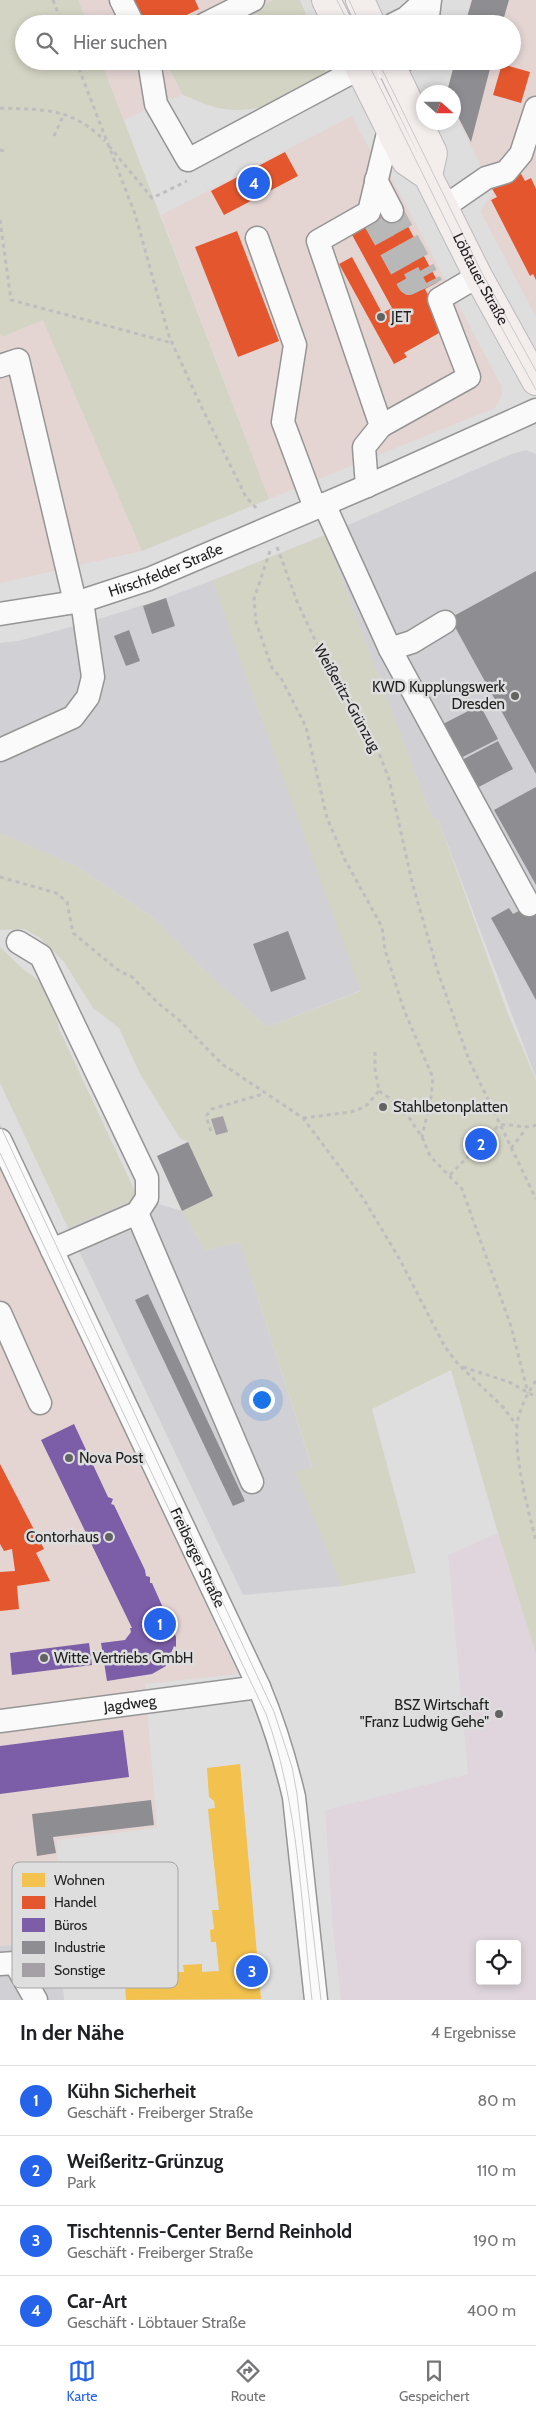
<!DOCTYPE html>
<html lang="de">
<meta charset="utf-8">
<style>
:root{--surface:#fff;--page:#f2f2f2;--text:#202124;--muted:#757577;--line:#e0e0e0;--accent:#2563eb}
body{margin:0;font-family:Cabin,sans-serif;background:var(--page);color:var(--text)}
.controls{position:absolute;right:15px;bottom:15px;display:grid;overflow:hidden;border-radius:5px;box-shadow:0 2px 8px #0003}
.controls button{width:45px;height:45px;display:grid;place-items:center;padding:0;border:0;border-bottom:1px solid var(--line);background:var(--surface);color:var(--text);font:25px sans-serif}
.compass{position:absolute;left:416px;top:85px;width:45px;height:45px;border-radius:50%;background:var(--surface);box-shadow:0 2px 8px #0003;rotate:111deg}
.you{position:absolute;left:261px;top:1399px;width:18px;height:18px;margin:-12px;border:4px solid #fff;border-radius:50%;background:#1a73e8;box-shadow:0 0 0 8px #1a73e833}
.badge{display:grid;place-items:center;width:32px;height:32px;border-radius:50%;background:var(--accent);color:#fff;font-size:16px;font-weight:700}
.pin{position:absolute;translate:-50% -50%;border:2px solid #fff;box-shadow:0 1px 5px #0006}
.list{margin:0;padding:0;list-style:none}
h2{display:flex;justify-content:space-between;align-items:center;height:65px;margin:0;padding:0 20px;font-size:21px}
h2 small{font-size:16px;font-weight:400;color:var(--muted)}
.list li{display:grid;grid-template-columns:32px 1fr auto;gap:15px;align-items:center;box-sizing:border-box;height:70px;padding:0 20px;border-top:1px solid var(--line)}
.list b{display:block;font-size:19px;white-space:nowrap}
.list p{margin:0;font-size:16px;white-space:nowrap;color:var(--muted)}
.list em{font-size:16px;font-style:normal;color:var(--muted)}
.icon{flex:none;width:28px;height:28px;fill:none;stroke:currentColor;stroke-width:2;stroke-linecap:round;stroke-linejoin:round}
.map{position:relative;flex:none;width:536px;height:2000px;overflow:hidden}
.search{position:absolute;background:var(--surface);box-shadow:0 2px 8px #0003;left:15px;right:15px;top:15px;height:55px;display:flex;align-items:center;gap:12px;box-sizing:border-box;padding:0 18px;border-radius:28px;color:var(--muted);font-size:19px}
.sheet{height:345px;background:var(--surface)}
nav{display:flex;justify-content:space-around;align-items:center;box-sizing:border-box;height:70px;border-top:1px solid var(--line);background:var(--surface);font-size:14px;color:var(--muted)}
nav a{display:grid;justify-items:center;gap:2px}
nav .on{color:var(--accent)}
.map>svg:first-child{display:block}
.commercial{fill:#e4d5d3}
.built{fill:#d0d0d5}
.education{fill:#e0d5dd;fill-rule:evenodd}
.green{fill:#d3d4c4}
.homes{fill:#f2c14e}
.shops{fill:#e4572e}
.offices{fill:#7b5ea7}
.industry{fill:#8d8d92}
.building{fill:#a59fa6}
.lines{fill:none;stroke-linecap:round;stroke-linejoin:round}
.minor-tunnel{stroke:#b8b8b9;stroke-width:22;stroke-dasharray:22 11;stroke-linecap:butt}
.minor-casing{stroke:#959596;stroke-width:25}
.major-casing{stroke:#bababb;stroke-width:30}
.path{stroke:#bebebe;stroke-width:3;stroke-dasharray:4 4;stroke-linecap:butt}
.minor{stroke:#fafafa;stroke-width:22}
.major{stroke:#f3edec;stroke-width:28}
.tram{stroke:#cacacb;stroke-width:1}
.poi-dot{fill:#636364;stroke:#dededf;stroke-width:2}
.labels{text-anchor:middle;stroke-width:5;stroke-linejoin:round;paint-order:stroke}
.street-label{font-size:15px;fill:#212121;stroke:#dededf}
.poi-label{font-size:15px;fill:#212121;stroke:#dededf;text-anchor:start}
.key{fill:#dededf;stroke:#a5a5a6;stroke-width:1}
.key-label{font-size:14px;fill:#212121}
</style>
<div class="map">
<svg width="536" height="2000" viewBox="0 0 536 2000">
<rect width="100%" height="100%" fill="#dededf"/>
<g class="commercial">
<path d="M77 0H273L231 24H87Z"/>
<path d="M471 0H536V317L480 211 493 192 454 111V92H447L455 61H512V24H465Z"/>
<path d="M101 61H167L166 63 183 95 156 104 124 120Z"/>
<path d="M352 116 372 154 389 173 502 387V395L495 408 269 499 161 215Z"/>
<path d="M43 320 142 551 0 583V333L2 337Z"/>
<path d="M0 1167 238 1674 145 1684 157 1828 57 1840 60 1940 0 1946Z"/>
</g>
<g class="built">
<path d="M526 450 536 454V1078L438 819 432 817 325 535 509 455Z"/>
<path d="M213 580 242 665 362 990 267 1027 203 969 154 918 76 866 0 833V643L18 641 86 623 166 598Z"/>
<path d="M138 1198 182 1211 205 1250 240 1242 312 1468 296 1472 342 1586 243 1595 68 1228Z"/>
<path d="M60 1940 64 2000H0V1946Z"/>
</g>
<path class="education" d="M498 1533 536 1654V2000H341L333 1930 325 1810 468 1774 448 1555ZM480 1944H517V1981H480Z"/>
<g class="green">
<path d="M0 0H78L88 24H24V61H101L269 499 142 551 43 320 2 337 0 333Z"/>
<path d="M273 0H300L310 24H231Z"/>
<path d="M167 61H326L329 68C297 93 266 115 224 109 210 107 196 100 183 95L166 63Z"/>
<path d="M325 535 432 817 438 819 508 1014 536 1080V1654L498 1533 451 1370 372 1409 416 1573 342 1586 295 1472 312 1467 240 1242 205 1250 182 1211 213 1196 188 1142 180 1138 140 1074 119 1028 93 1008 64 962 39 937 24 929 0 930V833L76 866 154 918 203 969 267 1027 361 991 242 665 213 580Z"/>
<path d="M0 947 23 969 49 988 59 1029 138 1198 68 1228 0 1083Z"/>
</g>
<path class="homes" d="M240 1764 261 1999 126 2000 124 1969 153 1967V1973L171 1972H184L183 1965 202 1964V1972L219 1971 216 1942H211L210 1930 214 1929 212 1910H219L208 1809 215 1808 214 1801 209 1797 207 1768Z"/>
<g class="shops">
<path d="M130 0H195L199 9 168 24H141Z"/>
<path d="M502 64 530 72 521 103 493 95Z"/>
<path d="M285 152 298 176 224 215 211 191Z"/>
<path d="M520 172 525 181 531 178 536 189V280L533 274 530 276 491 200 497 197 491 187Z"/>
<path d="M398 208 438 282 425 289 446 329 404 353 407 357 394 364 339 264 352 257 382 313 392 308 351 233Z"/>
<path d="M237 231 279 341 238 357 195 247Z"/>
<path d="M0 1464 44 1549 36 1553 50 1581 17 1586 19 1609 0 1611V1572L15 1571 12 1549 4 1551 0 1544Z"/>
</g>
<g class="offices">
<path d="M74 1424 108 1497 113 1499 111 1504 114 1505 145 1570 146 1576 150 1577V1583H152L176 1637V1647L174 1646 171 1653 172 1660 166 1661V1666L152 1674 107 1681 101 1643 125 1640 131 1632 130 1628H132L41 1440Z"/>
<path d="M89 1643 92 1665 12 1675 10 1653Z"/>
<path d="M123 1730 129 1777 0 1794V1746Z"/>
</g>
<g class="industry">
<path d="M472 0H509L502 24H465Z"/>
<path d="M455 61H492L471 142 454 109V92H447Z"/>
<path d="M536 571V774L450 618Z"/>
<path d="M166 598 175 626 152 634 143 606Z"/>
<path d="M129 630 140 661 126 666 114 636Z"/>
<path d="M480 705 498 739 457 760 439 726Z"/>
<path d="M498 741 513 769 473 790 458 762Z"/>
<path d="M536 787V885L494 810Z"/>
<path d="M536 902V1000L491 918 509 908 513 914Z"/>
<path d="M288 931 306 979 271 992 253 944Z"/>
<path d="M188 1142 213 1196 182 1211 157 1156Z"/>
<path d="M148 1294 245 1501 233 1506 135 1300Z"/>
<path d="M151 1800 154 1825 53 1837 56 1853 37 1856 32 1814Z"/>
</g>
<path class="building" d="M223 1116 228 1132 216 1135 211 1119Z"/>
<g class="lines">
<g class="minor-tunnel">
<path d="M392 211 427 275"/>
<path d="M374 221 409 284 427 275 432 285"/>
</g>
<defs>
<g id="minor">
<path d="M121 0 133 24"/>
<path d="M205 24 253 0"/>
<path d="M394 24 406 18 426 0"/>
<path d="M427 24 430 0"/>
<path d="M149 61 156 104 188 160 360 68 391 67 403 61"/>
<path d="M376 180 392 211"/>
<path d="M444 207 486 178 506 172 521 154 536 108"/>
<path d="M257 238 295 345 283 422 315 508"/>
<path d="M0 366 18 360 75 602"/>
<path d="M381 426 469 377 439 299 478 276"/>
<path d="M367 486 364 447 381 426 318 241 369 212 389 129"/>
<path d="M324 504 390 649 529 905"/>
<path id="s1" d="M0 614 82 601 149 579 367 486 536 410"/>
<path d="M390 649 412 642 445 622"/>
<path d="M0 750 73 717 88 697 93 677 82 601"/>
<path d="M18 942 41 956 147 1178V1198L137 1213 52 1250"/>
<path id="s2" d="M0 1140 259 1687C274 1723 285 1759 294 1797L316 2000"/>
<path d="M137 1213 252 1482"/>
<path d="M0 1313 40 1403"/>
<path id="s3" d="M0 1721 259 1687"/>
<path d="M0 1964 15 1963 36 2000"/>
</g>
<g id="major">
<path d="M326 0 338 24"/>
<path d="M360 0 371 24"/>
<path id="s4" d="M356 61 406 161 428 176 478 276 536 381"/>
<path d="M389 61 433 153 428 176"/>
</g>
</defs>
<use href="#minor" class="minor-casing"/>
<use href="#major" class="major-casing"/>
<g class="path">
<path d="M53 0 62 24"/>
<path d="M76 61 135 214 169 336 201 406 246 497 258 510"/>
<path d="M0 108C45 110 71 107 105 141"/>
<path d="M54 136 64 114"/>
<path d="M109 146 152 198 187 181"/>
<path d="M0 150 5 151"/>
<path d="M0 220 11 300 172 343"/>
<path d="M277 547 298 604 318 646 373 738 389 779 412 882 438 972 469 1060 536 1199"/>
<path d="M270 551 254 599 256 622 272 668 281 678 306 727 327 818 345 860 382 927 385 950 404 1010 433 1078 431 1097 422 1137"/>
<path d="M0 877 56 893 67 902 73 933 118 970 132 977 158 1003 178 1019 222 1064 303 1118 363 1198 399 1258 445 1347 458 1364 503 1407 517 1426"/>
<path d="M379 1091 391 1099 410 1119 422 1137 430 1156 462 1189 511 1326 528 1393"/>
<path d="M303 1118 351 1112 365 1107 379 1091 375 1069V1052"/>
<path d="M211 1131 206 1116 212 1109 263 1094"/>
<path d="M511 1148 526 1129"/>
<path d="M450 1175 499 1125C513 1123 523 1130 536 1125"/>
<path d="M463 1367 509 1382 536 1397"/>
<path d="M536 1381C528 1392 521 1406 518 1419 512 1451 528 1509 536 1541"/>
</g>
<use href="#minor" class="minor"/>
<use href="#major" class="major"/>
<g class="tram">
<path d="M337 0 349 24"/>
<path d="M349 0 360 24"/>
<path d="M367 61 474 278 536 390"/>
<path d="M378 61 482 273 536 371"/>
<path d="M0 1125 274 1712 292 1767 297 1794 321 2000"/>
<path d="M0 1153 266 1714C299 1805 301 1905 312 2000"/>
</g>
</g>
<g class="poi-dot">
<circle cx="381" cy="317" r="5"/>
<circle cx="515" cy="696" r="5"/>
<circle cx="383" cy="1107" r="5"/>
<circle cx="69" cy="1458" r="5"/>
<circle cx="109" cy="1537" r="5"/>
<circle cx="44" cy="1658" r="5"/>
<circle cx="499" cy="1714" r="5"/>
</g>
<g class="labels">
<g class="street-label">
<text dy="5" stroke="none"><textPath href="#s4" startOffset="254">Löbtauer Straße</textPath></text>
<text dy="5" stroke="none"><textPath href="#s1" startOffset="172">Hirschfelder Straße</textPath></text>
<text transform="translate(347 698) rotate(61)" y="5">Weißeritz-Grünzug</text>
<text dy="5" stroke="none"><textPath href="#s2" startOffset="462">Freiberger Straße</textPath></text>
<text dy="5" stroke="none"><textPath href="#s3" startOffset="131">Jagdweg</textPath></text>
</g>
<g class="poi-label">
<text x="391" y="322">JET</text>
<text x="505" y="692" text-anchor="end">KWD Kupplungswerk<tspan x="505" dy="17">Dresden</tspan></text>
<text x="393" y="1112">Stahlbetonplatten</text>
<text x="79" y="1463">Nova Post</text>
<text x="99" y="1542" text-anchor="end">Contorhaus</text>
<text x="54" y="1663">Witte Vertriebs GmbH</text>
<text x="489" y="1710" text-anchor="end">BSZ Wirtschaft<tspan x="489" dy="17">"Franz Ludwig Gehe"</tspan></text>
</g>
</g>
<rect x="12" y="1862" width="166" height="126" rx="8" class="key"/>
<rect x="22" y="1873" width="23" height="14" fill="#f2c14e"/>
<rect x="22" y="1896" width="23" height="13" fill="#e4572e"/>
<rect x="22" y="1918" width="23" height="14" fill="#7b5ea7"/>
<rect x="22" y="1941" width="23" height="13" fill="#8d8d92"/>
<rect x="22" y="1963" width="23" height="14" fill="#a59fa6"/>
<g class="key-label">
<text x="54" y="1885">Wohnen</text>
<text x="54" y="1907">Handel</text>
<text x="54" y="1930">Büros</text>
<text x="54" y="1952">Industrie</text>
<text x="54" y="1975">Sonstige</text>
</g>
</svg>
<div class="controls">
<button><svg class="icon" aria-label="locate" viewBox="0 0 24 24"><circle cx="12" cy="12" r="6"/><path d="M12 2v4M12 18v4M2 12h4M18 12h4"/></svg></button>
</div>
<svg class="compass" viewBox="-18 -18 36 36"><path d="M0-13l5 13h-10z" fill="#e53935"/><path d="M0 13l5-13h-10z" fill="#757577"/></svg>
<div class="you"></div>
<div class="pin badge" style="left:160px;top:1624px">1</div>
<div class="pin badge" style="left:481px;top:1144px">2</div>
<div class="pin badge" style="left:252px;top:1971px">3</div>
<div class="pin badge" style="left:254px;top:183px">4</div>
<div class="search"><svg class="icon" aria-label="search" viewBox="0 0 24 24"><circle cx="10" cy="10" r="6"/><path d="M15 15l6 6"/></svg>Hier suchen</div>
</div>
<section class="sheet">
<h2>In der Nähe<small>4 Ergebnisse</small></h2>
<ul class="list">
<li><span class="badge">1</span><div><b>Kühn Sicherheit</b><p>Geschäft · Freiberger Straße</p></div><em>80 m</em></li>
<li><span class="badge">2</span><div><b>Weißeritz-Grünzug</b><p>Park</p></div><em>110 m</em></li>
<li><span class="badge">3</span><div><b>Tischtennis-Center Bernd Reinhold</b><p>Geschäft · Freiberger Straße</p></div><em>190 m</em></li>
<li><span class="badge">4</span><div><b>Car-Art</b><p>Geschäft · Löbtauer Straße</p></div><em>400 m</em></li>
</ul>
</section>
<nav>
<a class="on"><svg class="icon" aria-label="map" viewBox="0 0 24 24"><path d="M3 6l6-2 6 2 6-2v14l-6 2-6-2-6 2zM9 4v14M15 6v14"/></svg>Karte</a>
<a><svg class="icon" aria-label="directions" viewBox="0 0 24 24"><path d="M12 3l9 9-9 9-9-9zM9 14v-3h6M13 9l2 2-2 2"/></svg>Route</a>
<a><svg class="icon" aria-label="saved" viewBox="0 0 24 24"><path d="M7 4h10v16l-5-4-5 4z"/></svg>Gespeichert</a>
</nav>
